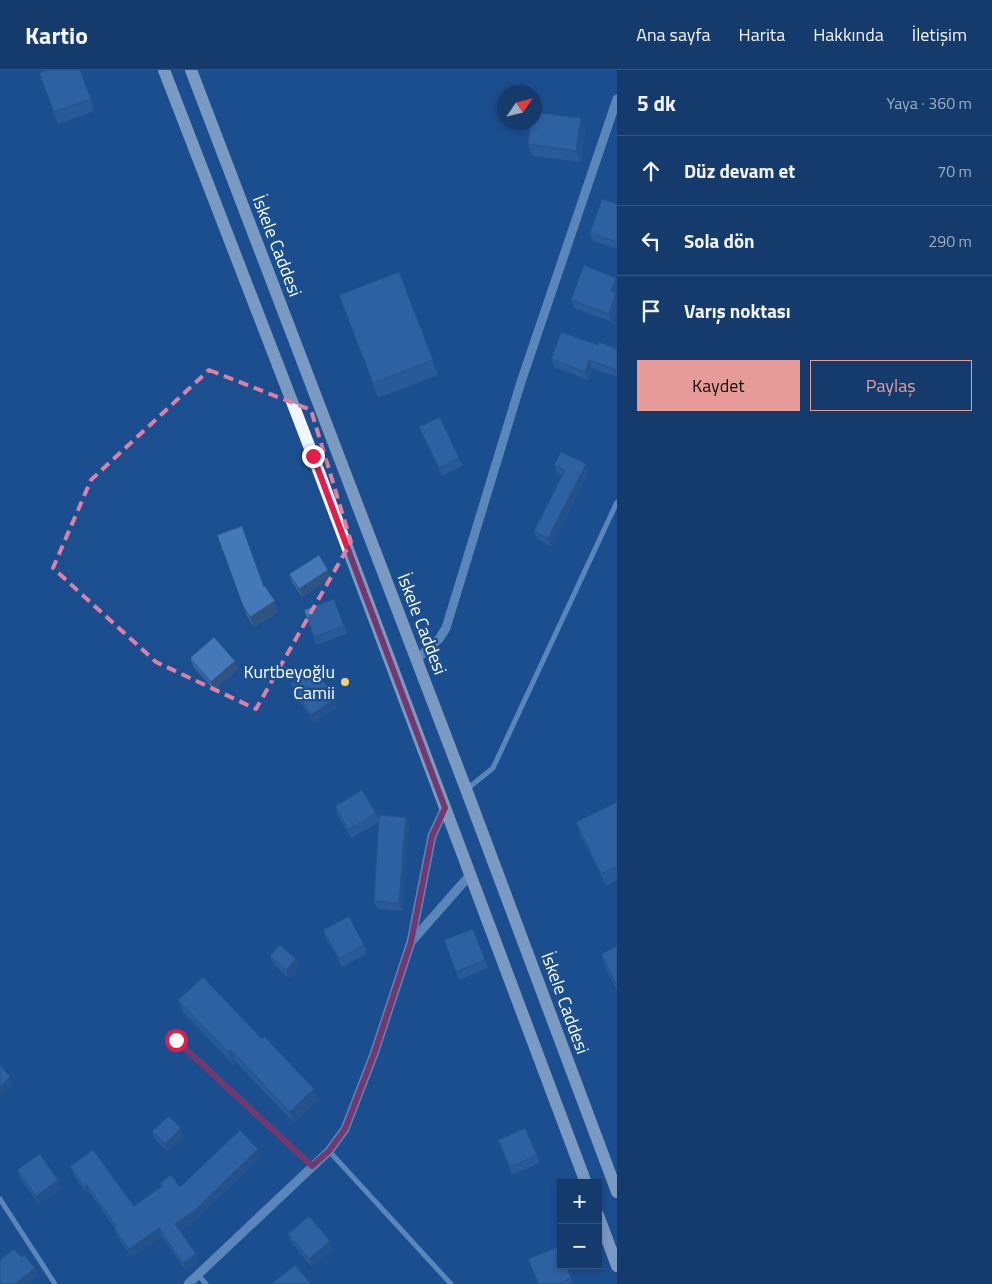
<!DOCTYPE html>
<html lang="tr">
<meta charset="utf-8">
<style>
:root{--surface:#143b6b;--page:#214673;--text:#f1f3f6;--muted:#9dadc1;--line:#33557e;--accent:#e69b98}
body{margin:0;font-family:"Titillium Web",sans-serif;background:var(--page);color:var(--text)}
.controls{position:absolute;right:15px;bottom:15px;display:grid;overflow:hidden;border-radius:0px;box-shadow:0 2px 8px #0003}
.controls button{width:45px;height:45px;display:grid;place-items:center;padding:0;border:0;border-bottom:1px solid var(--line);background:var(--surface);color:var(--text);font:25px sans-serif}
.compass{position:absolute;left:497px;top:15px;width:45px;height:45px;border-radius:50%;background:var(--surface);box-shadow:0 2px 8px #0003;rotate:55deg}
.stop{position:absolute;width:15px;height:15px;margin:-11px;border:4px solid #e11d48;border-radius:50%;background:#fff}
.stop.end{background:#e11d48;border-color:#fff;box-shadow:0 1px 5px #0008}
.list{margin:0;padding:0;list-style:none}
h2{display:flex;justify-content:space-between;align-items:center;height:65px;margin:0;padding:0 20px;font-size:21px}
h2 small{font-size:16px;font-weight:400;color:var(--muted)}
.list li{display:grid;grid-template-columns:32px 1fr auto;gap:15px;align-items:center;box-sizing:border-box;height:70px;padding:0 20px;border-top:1px solid var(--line)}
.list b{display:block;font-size:19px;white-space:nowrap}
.list em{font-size:16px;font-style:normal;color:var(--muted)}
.actions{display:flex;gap:10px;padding:15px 20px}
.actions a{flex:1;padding:11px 0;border:1px solid var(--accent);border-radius:0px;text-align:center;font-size:18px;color:var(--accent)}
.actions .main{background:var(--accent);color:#111}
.icon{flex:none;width:28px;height:28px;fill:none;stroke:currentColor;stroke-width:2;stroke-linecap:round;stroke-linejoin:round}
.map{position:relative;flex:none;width:617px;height:1214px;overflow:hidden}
header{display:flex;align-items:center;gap:30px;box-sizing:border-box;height:70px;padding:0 25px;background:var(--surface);border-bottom:1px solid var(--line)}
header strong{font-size:24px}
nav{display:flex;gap:28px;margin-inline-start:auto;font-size:18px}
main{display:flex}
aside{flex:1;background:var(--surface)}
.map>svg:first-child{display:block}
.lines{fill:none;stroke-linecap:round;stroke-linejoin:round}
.minor{stroke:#a9c9ee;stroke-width:5}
.tertiary{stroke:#a9c9ee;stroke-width:9}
.primary{stroke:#f0f6ff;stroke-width:12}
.wall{fill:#3a679d}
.shaded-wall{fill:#305480}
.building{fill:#4478b7;stroke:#305480}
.route{stroke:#e11d48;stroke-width:6}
.marked{fill:none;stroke:#dd80a5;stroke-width:4;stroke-dasharray:10 6;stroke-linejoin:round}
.poi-dot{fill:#ffd166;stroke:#1b4f8f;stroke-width:2}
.labels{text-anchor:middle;stroke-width:5;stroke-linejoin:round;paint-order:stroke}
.street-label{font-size:18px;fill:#fff;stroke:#1b4f8f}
.poi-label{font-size:18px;fill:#fff;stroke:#1b4f8f;text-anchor:end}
</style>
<header>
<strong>Kartio</strong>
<nav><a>Ana sayfa</a><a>Harita</a><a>Hakkında</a><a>İletişim</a></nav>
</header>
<main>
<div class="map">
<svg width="617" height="1214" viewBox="0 0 617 1214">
<rect width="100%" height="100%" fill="#1b4f8f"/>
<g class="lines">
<g class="minor">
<path d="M467 719 493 698 617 432"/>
<path d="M176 970 312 1096"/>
<path d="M329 1081 451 1214"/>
<path d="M0 1129 55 1214"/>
<path d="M198 1205 206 1214"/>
</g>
<g class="tertiary">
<path d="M417 589 439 569 446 558 521 312 617 29"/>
<path d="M411 872 470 805"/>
<path d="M188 1214 329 1081 345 1059 374 984 411 872 432 766 445 738"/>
</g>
<g class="primary">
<path d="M164 0 313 386 586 1113"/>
<path d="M191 0 466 719 617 1122"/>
<path d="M598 1145 617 1196"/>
</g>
</g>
<g class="wall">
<path d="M80 0 95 41 58 54 39 3Z"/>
<path d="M585 60 581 92 532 86 528 74Z"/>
<path d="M617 134V179L593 171 590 163Z"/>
<path d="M399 202 438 305 378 328 339 225Z"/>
<path d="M616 208 617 210 616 223 617 238 612 252 574 238 571 230Z"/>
<path d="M598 275 617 279V307L592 298 588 310 554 297 551 289Z"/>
<path d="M419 357 459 388 462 396 442 406 422 365Z"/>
<path d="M586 394 589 402 551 476 537 469 534 461 562 406 557 403 554 395Z"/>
<path d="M217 465 264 517 278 542 254 557 247 546Z"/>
<path d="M289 504 331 508 302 527 292 512Z"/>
<path d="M334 529 347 564 316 575 304 540Z"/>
<path d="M190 588 238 599 214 620 193 596Z"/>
<path d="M291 614 338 637 314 653 294 622Z"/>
<path d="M617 732V810L606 816 580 764 576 752Z"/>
<path d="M335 736 376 743 379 752 351 768 337 744Z"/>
<path d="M406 747 409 755 402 841 377 839 374 831Z"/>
<path d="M473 859 488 898 459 910 444 870Z"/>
<path d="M323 860 364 875 367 883 342 897 326 868Z"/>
<path d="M617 876V920L606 899 601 884Z"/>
<path d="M270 886 296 889 299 897 289 908 273 894Z"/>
<path d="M178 930 262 969 314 1019 318 1030 294 1053 235 991 233 994 183 942Z"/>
<path d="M152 1061 184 1067 168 1082 155 1069Z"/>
<path d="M498 1070 537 1085 540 1093 512 1105Z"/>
<path d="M258 1079 261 1087 197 1149 180 1161 199 1192 186 1201 162 1166 132 1187 117 1166 114 1158V1157L90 1123 87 1125 73 1104 70 1096 134 1136 161 1117 160 1113 180 1117Z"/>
<path d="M17 1100 61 1118 39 1134 20 1108Z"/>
<path d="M288 1164 333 1179 312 1197 291 1172Z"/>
<path d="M528 1189 566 1195 573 1214H538Z"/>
</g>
<g class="shaded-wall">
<path d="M581 48 585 60 581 92 576 81Z"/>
<path d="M616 208 617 210V222L614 230 611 221Z"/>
<path d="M616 223 617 238 612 252 609 244Z"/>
<path d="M589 290 592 298 588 310 585 302Z"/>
<path d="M586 394 589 402 551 476 548 468Z"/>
<path d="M328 500 331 508 302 527 299 519Z"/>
<path d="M275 531 278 542 254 557 250 547Z"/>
<path d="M235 591 238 599 214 620 211 612Z"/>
<path d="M335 629 338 637 314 653 311 645Z"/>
<path d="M406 747 409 755 402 841 399 833Z"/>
<path d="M296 889 299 897 289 908 286 900Z"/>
<path d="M231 980 235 991 233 994 228 982Z"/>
<path d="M10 1007 13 1015 0 1026V1016Z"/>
<path d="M314 1019 318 1030 294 1053 290 1042Z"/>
<path d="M181 1058 184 1067 168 1082 165 1074Z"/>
<path d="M258 1079 261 1087 197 1149 178 1162 175 1154Z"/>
<path d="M58 1110 61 1118 39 1134 36 1126Z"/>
<path d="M87 1115 90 1123 87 1125 84 1117Z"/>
<path d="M159 1158 162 1166 132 1187 129 1179Z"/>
<path d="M330 1171 333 1179 312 1197 309 1189Z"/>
<path d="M196 1184 199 1192 186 1201 183 1193Z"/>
<path d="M35 1198 38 1206 28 1214H15Z"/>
</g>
<g class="building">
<path d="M47 0H80L91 29 54 42 39 3Z"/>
<path d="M534 42 581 48 576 81 528 74 531 52H534Z"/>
<path d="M602 129 617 134V172L590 163Z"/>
<path d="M584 195 616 208 611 221 616 223 609 244 571 230Z"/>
<path d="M399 202 433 290 373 313 339 225Z"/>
<path d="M561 262 598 275 599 272 617 279V300L589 290 585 302 551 289Z"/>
<path d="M440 347 459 388 439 398 419 357Z"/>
<path d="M561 382 586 394 548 468 534 461 565 400 554 395Z"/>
<path d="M242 456 264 517 265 516 275 531 250 547 243 536 217 465Z"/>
<path d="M319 485 328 500 299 519 289 504Z"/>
<path d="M334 529 344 556 314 567 304 540Z"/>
<path d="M214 567 235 591 211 612 190 588Z"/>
<path d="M315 598 335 629 311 645 291 614Z"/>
<path d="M362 720 376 743 348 760 335 736Z"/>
<path d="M617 732V796L601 804 576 752Z"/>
<path d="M379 745 406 747 399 833 374 831Z"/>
<path d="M349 846 364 875 339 889 323 860Z"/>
<path d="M473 859 485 890 456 902 444 870Z"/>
<path d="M280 875 296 889 286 900 270 886Z"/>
<path d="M617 876V916L601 884Z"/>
<path d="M203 907 262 969 264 966 314 1019 290 1042 231 980 228 982 178 930Z"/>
<path d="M0 995 10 1007 0 1016Z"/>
<path d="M169 1046 181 1058 165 1074 152 1061Z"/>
<path d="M525 1058 537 1085 510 1097 498 1070Z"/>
<path d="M240 1060 258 1079 194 1141 175 1154 196 1184 183 1193 159 1158 129 1179 114 1158 116 1156 87 1115 84 1117 70 1096 93 1080 134 1136 162 1116 160 1113 171 1105 180 1117Z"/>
<path d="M40 1084 58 1110 36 1126 17 1100Z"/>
<path d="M309 1146 330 1171 309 1189 288 1164Z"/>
<path d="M558 1177 561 1184V1195H566L571 1208 558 1214H539L528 1189Z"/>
<path d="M14 1179 21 1187 24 1185 35 1198 15 1214H1L0 1212V1190Z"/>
<path d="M295 1195 311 1214H271Z"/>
</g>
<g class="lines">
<path class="route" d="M176 970 312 1096 329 1081 345 1059 374 984 411 872 432 766 445 738 313 386"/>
</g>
<path d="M0 0H617V1214H0ZM209 300 311 340 351 472 256 639 156 592 53 498 91 410Z" fill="#1b4f8f" fill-opacity=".55" fill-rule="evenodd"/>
<path class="marked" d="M209 300 311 340 351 472 256 639 156 592 53 498 91 410Z"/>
<circle class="poi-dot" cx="345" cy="612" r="5"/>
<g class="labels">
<g class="street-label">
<text transform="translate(277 176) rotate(69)" y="6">İskele Caddesi</text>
<text transform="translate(422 554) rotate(69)" y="6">İskele Caddesi</text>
<text transform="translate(565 933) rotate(70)" y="6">İskele Caddesi</text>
</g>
<g class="poi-label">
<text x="335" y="608">Kurtbeyoğlu<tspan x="335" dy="21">Camii</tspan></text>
</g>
</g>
</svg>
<div class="controls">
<button>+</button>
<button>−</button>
</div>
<svg class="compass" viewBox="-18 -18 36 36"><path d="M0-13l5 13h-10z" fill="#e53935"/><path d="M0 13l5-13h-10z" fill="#9dadc1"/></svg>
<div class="stop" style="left:176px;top:970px"></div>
<div class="stop end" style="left:313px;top:386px"></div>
</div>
<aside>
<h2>5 dk<small>Yaya · 360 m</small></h2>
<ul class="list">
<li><svg class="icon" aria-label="ahead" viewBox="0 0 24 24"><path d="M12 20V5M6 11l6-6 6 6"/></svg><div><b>Düz devam et</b></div><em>70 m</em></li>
<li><svg class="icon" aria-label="left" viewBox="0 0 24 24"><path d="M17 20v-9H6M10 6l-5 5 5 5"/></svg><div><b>Sola dön</b></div><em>290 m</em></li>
<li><svg class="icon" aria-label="arrive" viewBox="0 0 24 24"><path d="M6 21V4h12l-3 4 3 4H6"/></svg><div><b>Varış noktası</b></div></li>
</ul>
<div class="actions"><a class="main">Kaydet</a><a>Paylaş</a></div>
</aside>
</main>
